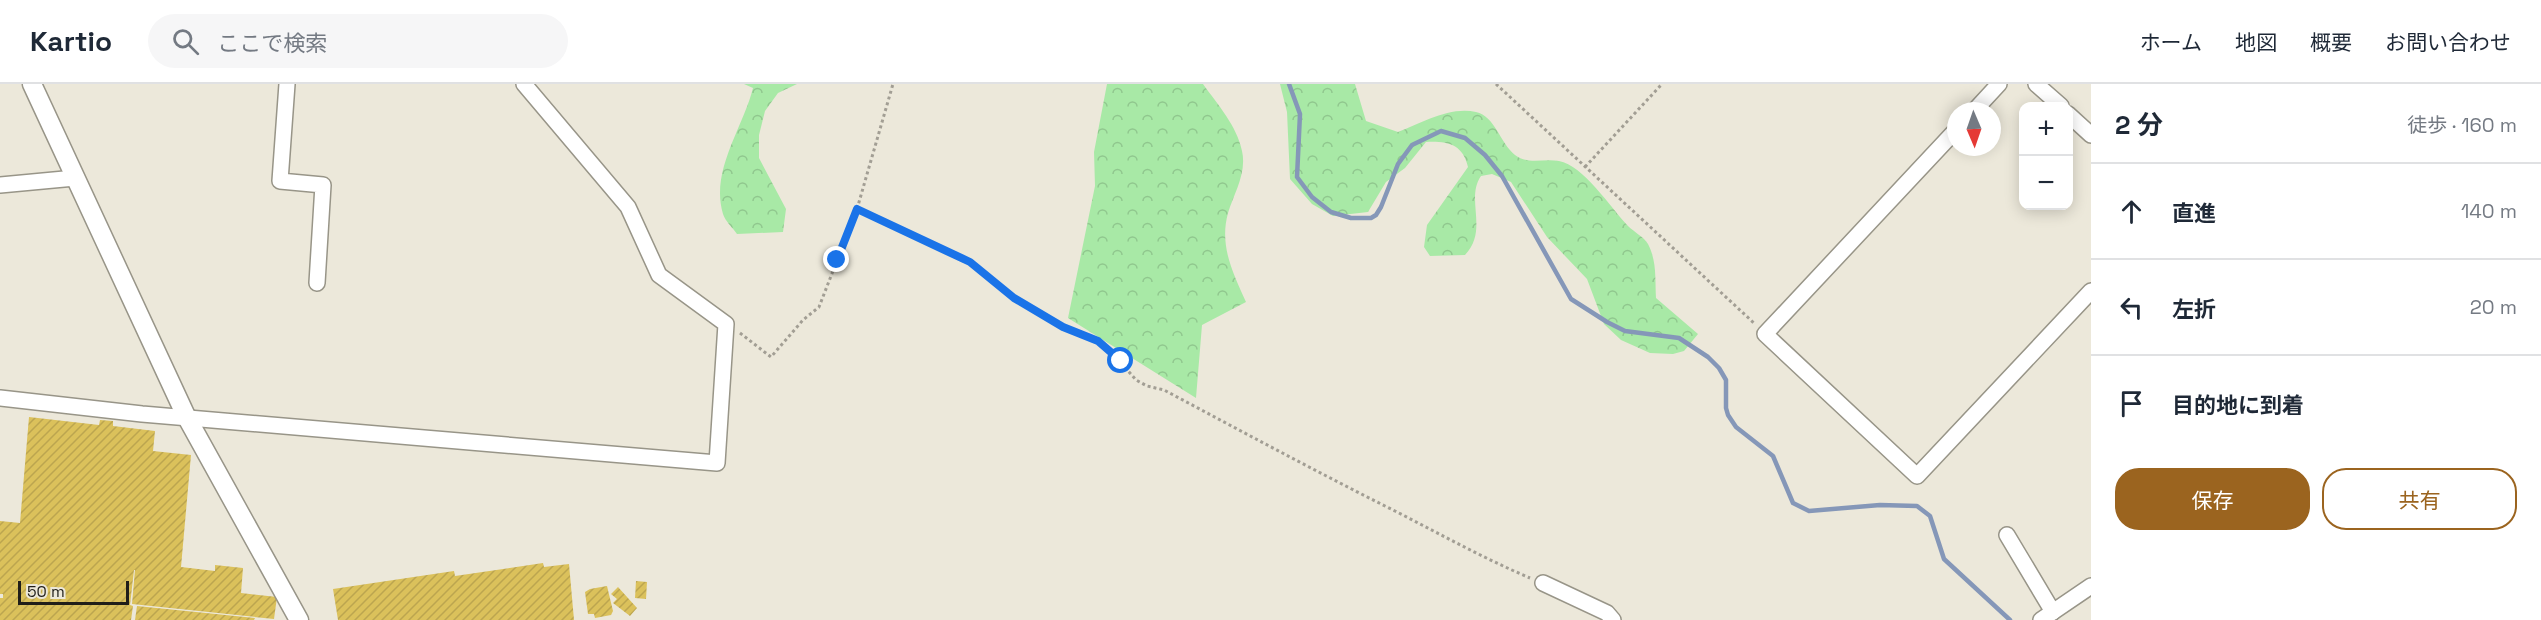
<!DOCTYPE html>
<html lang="ja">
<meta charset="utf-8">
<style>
:root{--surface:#fff;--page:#f6f6f7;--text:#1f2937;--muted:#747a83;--line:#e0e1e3;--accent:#9b641f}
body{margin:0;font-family:"Space Grotesk","Noto Sans JP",sans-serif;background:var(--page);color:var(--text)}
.controls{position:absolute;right:18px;top:18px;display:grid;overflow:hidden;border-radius:12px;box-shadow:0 3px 15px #0003}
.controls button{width:54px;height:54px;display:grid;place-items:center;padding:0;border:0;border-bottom:2px solid var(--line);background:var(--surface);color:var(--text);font:30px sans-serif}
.compass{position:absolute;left:1947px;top:18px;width:54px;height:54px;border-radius:50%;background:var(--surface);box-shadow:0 3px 15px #0003;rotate:178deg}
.scale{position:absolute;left:18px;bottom:15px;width:111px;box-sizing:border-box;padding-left:6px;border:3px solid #201e19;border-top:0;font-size:16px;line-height:21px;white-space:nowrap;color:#201e19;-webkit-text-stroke:4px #ece8da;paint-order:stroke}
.stop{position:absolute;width:18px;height:18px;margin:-14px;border:4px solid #1a73e8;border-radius:50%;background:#fff}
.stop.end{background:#1a73e8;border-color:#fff;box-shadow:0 2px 6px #0008}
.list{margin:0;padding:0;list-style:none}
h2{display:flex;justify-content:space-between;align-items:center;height:78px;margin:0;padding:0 24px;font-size:26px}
h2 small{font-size:20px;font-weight:400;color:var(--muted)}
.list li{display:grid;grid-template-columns:39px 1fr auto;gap:18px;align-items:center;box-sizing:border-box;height:96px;padding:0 24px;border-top:2px solid var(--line)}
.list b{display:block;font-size:22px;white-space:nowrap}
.list em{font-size:20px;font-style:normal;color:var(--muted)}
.actions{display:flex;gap:12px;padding:18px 24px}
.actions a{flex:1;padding:14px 0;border:2px solid var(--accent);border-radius:24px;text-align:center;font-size:21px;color:var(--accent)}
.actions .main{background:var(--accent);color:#fff}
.icon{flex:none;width:33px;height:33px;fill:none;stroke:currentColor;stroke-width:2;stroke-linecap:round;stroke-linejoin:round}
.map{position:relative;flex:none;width:2091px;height:536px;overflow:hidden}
header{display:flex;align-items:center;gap:36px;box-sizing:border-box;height:84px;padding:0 30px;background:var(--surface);border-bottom:2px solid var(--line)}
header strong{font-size:28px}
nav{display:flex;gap:33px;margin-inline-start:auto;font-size:21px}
.search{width:420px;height:54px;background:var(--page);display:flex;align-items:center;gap:15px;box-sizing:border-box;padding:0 21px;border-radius:33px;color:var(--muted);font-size:22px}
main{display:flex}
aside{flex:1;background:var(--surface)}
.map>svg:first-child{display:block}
.forest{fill:url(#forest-crowns)}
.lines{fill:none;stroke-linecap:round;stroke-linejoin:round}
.stream{stroke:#8597b8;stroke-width:4.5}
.building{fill:url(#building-hatch)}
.minor-casing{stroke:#989588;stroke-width:18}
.tertiary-casing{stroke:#989588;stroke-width:21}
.path{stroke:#a29e94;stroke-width:3;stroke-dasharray:3 3;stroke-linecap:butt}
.minor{stroke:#fff;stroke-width:15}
.tertiary{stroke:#fff;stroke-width:18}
.route{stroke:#1a73e8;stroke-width:8}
</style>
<header>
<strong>Kartio</strong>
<div class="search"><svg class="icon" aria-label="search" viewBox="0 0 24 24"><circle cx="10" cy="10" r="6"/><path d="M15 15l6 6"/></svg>ここで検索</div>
<nav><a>ホーム</a><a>地図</a><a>概要</a><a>お問い合わせ</a></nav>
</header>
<main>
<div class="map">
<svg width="2091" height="536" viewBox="0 0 2091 536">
<defs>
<pattern id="forest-crowns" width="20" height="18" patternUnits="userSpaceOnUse" patternTransform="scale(1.5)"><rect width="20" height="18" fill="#a8e9a6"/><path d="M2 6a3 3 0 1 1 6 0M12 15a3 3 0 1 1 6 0" fill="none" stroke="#90c78e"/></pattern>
<pattern id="building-hatch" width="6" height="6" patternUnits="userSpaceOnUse" patternTransform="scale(1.5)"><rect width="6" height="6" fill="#dbc15b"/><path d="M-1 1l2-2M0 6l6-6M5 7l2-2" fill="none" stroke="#bca54f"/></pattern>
</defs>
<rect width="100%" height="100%" fill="#ece8da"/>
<g class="forest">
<path d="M744 0H797L778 9 765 27 759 51V74L786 125 783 148 737 150C733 144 725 137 723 130 710 87 743 44 753 4Z"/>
<path d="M1107 0H1203C1218 21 1237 42 1242 67 1247 89 1234 109 1228 129 1219 162 1233 189 1246 218L1202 241 1196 314 1068 234 1095 102 1094 68Z"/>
<path d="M1280 0H1355L1366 37 1398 48C1421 39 1450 22 1476 28 1495 32 1500 59 1515 71 1528 81 1544 74 1559 77 1583 81 1611 124 1628 142 1634 148 1644 153 1648 160 1657 177 1655 196 1656 214L1698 250 1684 267 1673 270 1650 269 1621 256 1604 240 1587 195 1547 153 1511 98 1492 90 1481 92C1465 115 1489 146 1465 171L1430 172 1424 163 1427 141 1468 83C1463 60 1447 57 1426 58L1405 84 1386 98 1368 128 1333 132 1312 120 1290 95 1287 28Z"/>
</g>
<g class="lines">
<path class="stream" d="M1289 0 1300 30 1297 93 1312 113 1331 128 1351 134H1371L1376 131 1381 123 1398 80 1412 61 1441 47 1465 54 1485 71 1502 92 1571 215 1607 238 1625 247 1679 254 1708 273 1719 284 1726 296V324L1728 331 1736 343 1773 372 1793 419 1809 427 1880 421 1917 422 1930 432 1944 475 2010 536"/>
</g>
<g class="building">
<path d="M29 333 99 341 100 336 113 337V342L155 347 153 367 191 371 181 483 215 487V481L243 484 241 509 277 513 274 535 132 520 135 486H134L130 521 133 522 131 536H0V514H3V510H0V437L20 439Z"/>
<path d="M543 479 544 483 569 480 574 536H338L333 505 454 487 455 492Z"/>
<path d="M636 497 647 498 646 515 635 514Z"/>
<path d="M607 502 613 527 611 531 595 534 594 530H588L585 508 590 505Z"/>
<path d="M618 503 637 524 630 532 613 519 617 515 611 510Z"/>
<path d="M137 522 255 534 254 536H135Z"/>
</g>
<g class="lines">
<defs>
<g id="minor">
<path d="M287 0 280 97 323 101 317 199"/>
<path d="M2036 0 2061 22"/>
<path d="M1974 27 1999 0"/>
<path d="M2068 30 2091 51"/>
<path d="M1956 46 1765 250 1917 392 2091 207"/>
<path d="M0 101 75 94"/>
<path d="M0 314 142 330 717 379 726 240 659 191 628 123 524 0"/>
<path d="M2007 451 2053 528"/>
<path d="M1543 499 1607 529 1613 536"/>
<path d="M2041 536 2091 502"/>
</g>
<path id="tertiary" d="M32 0 186 332 299 536"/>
</defs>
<use href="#minor" class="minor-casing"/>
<use href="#tertiary" class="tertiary-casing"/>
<g class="path">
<path d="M1496 0 1755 240"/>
<path d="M1585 83 1662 0"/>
<path d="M857 125 893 0"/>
<path d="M740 249 771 273 803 236 819 223 857 125 971 178 1014 214 1063 243 1107 263 1136 296 1147 302 1164 306C1241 347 1317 388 1395 427 1440 450 1483 474 1530 494"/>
</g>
<use href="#minor" class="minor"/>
<use href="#tertiary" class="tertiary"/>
</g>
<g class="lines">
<path class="route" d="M837 176 857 125 970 178 1014 214 1063 243 1098 257 1121 277"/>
</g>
</svg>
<div class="controls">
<button>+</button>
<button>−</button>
</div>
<svg class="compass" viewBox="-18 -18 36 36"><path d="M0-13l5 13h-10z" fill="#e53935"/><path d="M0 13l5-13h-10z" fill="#747a83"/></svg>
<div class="scale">50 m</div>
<div class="stop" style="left:1121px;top:277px"></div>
<div class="stop end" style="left:837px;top:176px"></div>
</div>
<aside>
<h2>2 分<small>徒歩 · 160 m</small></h2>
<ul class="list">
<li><svg class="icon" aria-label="ahead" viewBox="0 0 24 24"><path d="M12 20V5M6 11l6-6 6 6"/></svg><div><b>直進</b></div><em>140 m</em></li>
<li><svg class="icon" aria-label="left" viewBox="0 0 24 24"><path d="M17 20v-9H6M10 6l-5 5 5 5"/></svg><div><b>左折</b></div><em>20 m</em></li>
<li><svg class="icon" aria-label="arrive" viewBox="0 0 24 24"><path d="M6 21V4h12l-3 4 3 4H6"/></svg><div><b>目的地に到着</b></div></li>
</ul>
<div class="actions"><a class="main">保存</a><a>共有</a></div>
</aside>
</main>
